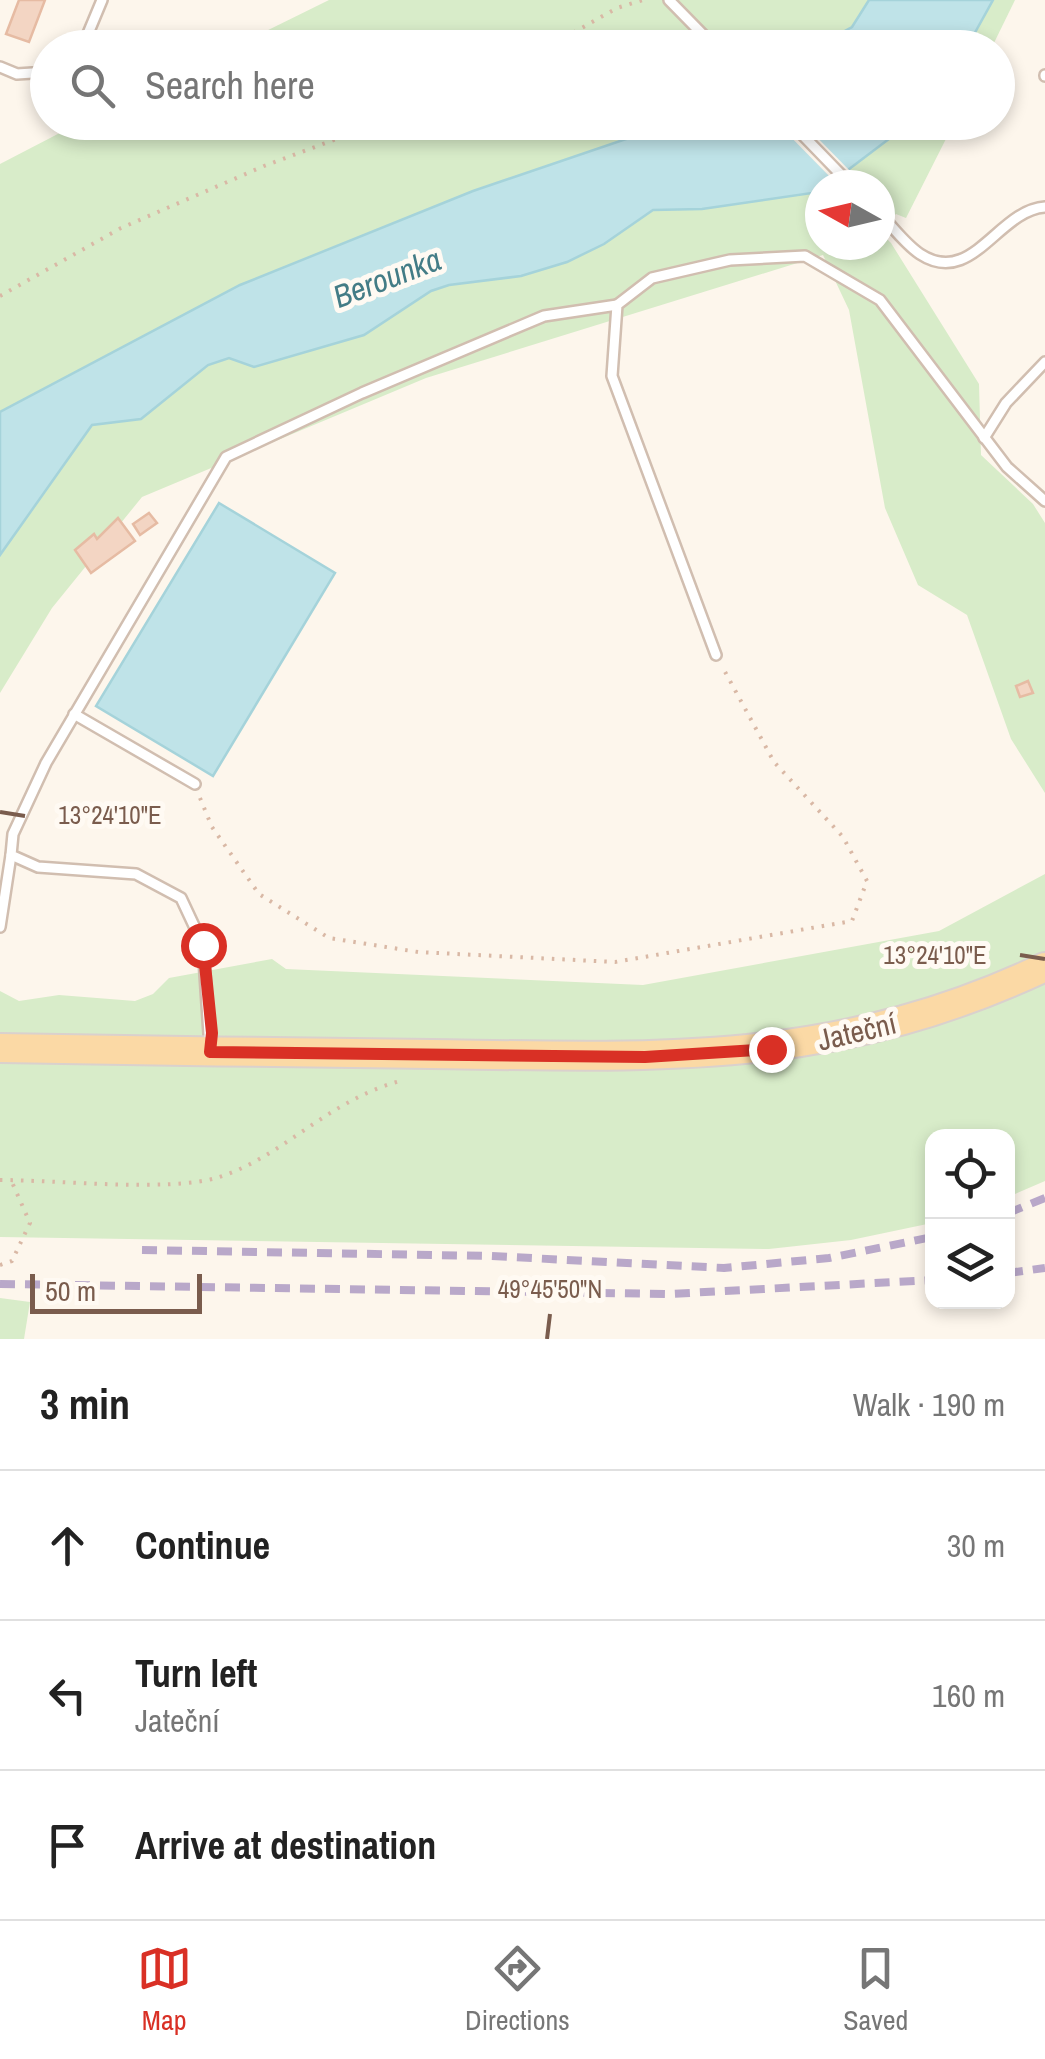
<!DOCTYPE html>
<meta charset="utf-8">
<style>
:root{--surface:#fff;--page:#f6f6f6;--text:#222;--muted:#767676;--line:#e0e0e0;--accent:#d93025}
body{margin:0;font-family:"Archivo Narrow",sans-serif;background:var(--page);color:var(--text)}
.controls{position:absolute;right:30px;bottom:30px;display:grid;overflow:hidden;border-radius:20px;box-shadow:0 5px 15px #0003}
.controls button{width:90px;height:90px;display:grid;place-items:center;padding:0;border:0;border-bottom:2px solid var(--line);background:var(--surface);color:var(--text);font:50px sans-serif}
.compass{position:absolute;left:805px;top:170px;width:90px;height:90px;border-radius:50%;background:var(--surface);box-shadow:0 5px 15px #0003;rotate:278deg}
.scale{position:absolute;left:30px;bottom:25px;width:172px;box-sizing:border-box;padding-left:10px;border:5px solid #7a5c4d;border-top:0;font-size:28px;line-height:35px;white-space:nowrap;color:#7a5c4d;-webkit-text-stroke:8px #fffaf3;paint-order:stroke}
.stop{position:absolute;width:30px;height:30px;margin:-22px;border:8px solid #d93025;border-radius:50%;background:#fff}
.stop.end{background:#d93025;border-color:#fff;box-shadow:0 2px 10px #0008}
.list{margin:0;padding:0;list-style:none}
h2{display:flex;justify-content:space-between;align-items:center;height:130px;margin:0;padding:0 40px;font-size:42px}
h2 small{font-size:32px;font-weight:400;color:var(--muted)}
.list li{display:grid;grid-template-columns:65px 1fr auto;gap:30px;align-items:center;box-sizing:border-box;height:150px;padding:0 40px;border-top:2px solid var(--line)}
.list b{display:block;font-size:38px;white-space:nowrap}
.list p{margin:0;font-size:32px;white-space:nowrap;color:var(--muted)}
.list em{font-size:32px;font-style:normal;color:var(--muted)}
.icon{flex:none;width:55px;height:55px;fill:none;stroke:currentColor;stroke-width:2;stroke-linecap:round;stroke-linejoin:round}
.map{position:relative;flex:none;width:1045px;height:1339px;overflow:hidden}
.search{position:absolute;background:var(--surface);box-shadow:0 5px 15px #0003;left:30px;right:30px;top:30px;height:110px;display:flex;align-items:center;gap:25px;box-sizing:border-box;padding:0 35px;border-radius:55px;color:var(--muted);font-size:38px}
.sheet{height:580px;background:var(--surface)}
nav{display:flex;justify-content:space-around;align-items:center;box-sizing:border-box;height:140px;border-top:2px solid var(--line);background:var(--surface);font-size:28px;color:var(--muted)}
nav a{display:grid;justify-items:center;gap:5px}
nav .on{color:var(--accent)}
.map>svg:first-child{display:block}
.green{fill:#d8ecc9}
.water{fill:#bfe3e8;stroke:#a5d3da;stroke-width:2.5}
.pier{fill:#fdf6ec}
.building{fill:#f3d5c3;stroke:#e6bba3;stroke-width:2.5}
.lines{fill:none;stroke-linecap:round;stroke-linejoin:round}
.service-casing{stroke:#d1beb0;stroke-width:14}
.primary-casing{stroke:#dad1cd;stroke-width:32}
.path{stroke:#d9b8a5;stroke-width:4;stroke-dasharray:2.5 8;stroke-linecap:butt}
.service{stroke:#fff;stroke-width:9}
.primary{stroke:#fbd9a5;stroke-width:28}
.rail{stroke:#b9a8c9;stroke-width:8;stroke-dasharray:15 10;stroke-linecap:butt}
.route{stroke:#d93025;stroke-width:12}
.ticks{fill:none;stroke:#7a5c4d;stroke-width:4}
.labels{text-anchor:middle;stroke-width:10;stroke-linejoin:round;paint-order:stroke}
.street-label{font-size:30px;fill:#7a5c4d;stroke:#fffaf3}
.water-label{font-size:32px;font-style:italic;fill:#437c86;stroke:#fffaf3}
.ticks-label{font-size:25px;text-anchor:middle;fill:#7a5c4d;stroke:#fffaf3;stroke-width:10;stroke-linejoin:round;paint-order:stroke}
</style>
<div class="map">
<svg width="1045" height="1339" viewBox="0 0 1045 1339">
<rect width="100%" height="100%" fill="#fdf6ec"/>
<g class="green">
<path d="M329 0H869L852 27 815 47 232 48Z"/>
<path d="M993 0H1015L992 47H967Z"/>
<path d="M79 123H673L473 191 240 285 0 412V164Z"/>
<path d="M910 123H954L906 218 896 214 880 230V185H827Z"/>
<path d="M820 191V245H880V232L891 243 979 384 981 455 1033 504 1045 523V793L1011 739 967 615 918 585 885 508 849 310 823 255 426 378 142 497 52 608 0 693V555L92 425 141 419 208 365 229 358 254 367 364 335 431 291 449 285 521 276 567 262 604 244 653 210 702 209Z"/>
<path d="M1045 874V1181L1008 1197V1136H932V1223L851 1240 769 1249 0 1237V991L19 1001 59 995 135 1001 153 994 169 978 272 959 286 969 643 985 939 931Z"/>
<path d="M0 1298 30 1302 24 1339H0Z"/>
</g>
<g class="water">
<path d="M869 0H993L967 47H815L852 27Z"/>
<path d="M673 123H910L828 185H820L819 192 702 209 653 210 604 244 567 262 521 276 449 285 431 291 364 335 254 367 229 358 208 365 141 419 92 425 0 555V412L240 285 473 191Z"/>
<path d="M219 503 335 573 213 776 96 706Z"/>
</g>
<path class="pier" d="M777 123H803L852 173 837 184Z"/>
<g class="building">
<path d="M19 0H45L29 42 6 34Z"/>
<path d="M149 513 157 523 140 535 133 524Z"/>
<path d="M118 518 135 541 91 573 75 550 94 534 97 539Z"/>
<path d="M1028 681 1033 693 1020 697 1016 686Z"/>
</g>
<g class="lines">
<defs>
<g id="service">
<path d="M669 0 716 48"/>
<path d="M82 48 102 0"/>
<path d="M0 67 17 74 48 72"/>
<path d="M1045 75V76"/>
<path d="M790 122 851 185"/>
<path d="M880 214C893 227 905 244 920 254 972 288 998 210 1045 207"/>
<path d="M984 438 1006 403 1045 362"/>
<path d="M716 655 612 376 617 305 652 278 730 260 805 256 880 300 1007 467 1045 501"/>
<path d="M74 714 195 784"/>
<path d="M0 927 11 855"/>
<path d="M210 1049 203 945 181 898 136 874 38 867 11 855 13 834 46 763 226 457 362 393 544 316 617 305"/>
</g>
<path id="primary" d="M0 1048C144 1050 287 1053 431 1054 659 1057 833 1067 1045 967"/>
</defs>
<use href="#service" class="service-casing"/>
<use href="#primary" class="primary-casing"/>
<g class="path">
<path d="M546 48 617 8 643 0"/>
<path d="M0 296 121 228 264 166 382 122"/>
<path d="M200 798 212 827 259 894 329 938 418 952 615 962 852 921 867 881 843 837 774 762 723 668"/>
<path d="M0 1180C56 1180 167 1192 216 1178 281 1159 326 1101 400 1081"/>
<path d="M0 1265 12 1261 30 1223 11 1180"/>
</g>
<use href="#service" class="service"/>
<use href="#primary" class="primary"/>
<g class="rail">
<path d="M1008 1213 1045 1198"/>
<path d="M142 1250 491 1256 724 1268 829 1258 932 1237"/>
<path d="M1008 1273 1045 1268"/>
<path d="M0 1284 669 1294 932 1280"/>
</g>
</g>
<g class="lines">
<path class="route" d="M203 945 212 1033 210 1052 645 1057 771 1049"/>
</g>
<path class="ticks" d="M0 812 25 816M1020 955 1045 959M547 1339 550 1314"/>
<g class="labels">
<g class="street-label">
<text transform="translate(857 1032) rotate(-13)" y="10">Jateční</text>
</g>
<g class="water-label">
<text transform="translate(387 278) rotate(-21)" y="11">Berounka</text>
</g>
</g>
<g class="ticks-label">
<text x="110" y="824">13°24'10"E</text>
<text x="935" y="964">13°24'10"E</text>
<text x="550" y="1298">49°45'50"N</text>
</g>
</svg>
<div class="controls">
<button><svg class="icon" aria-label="locate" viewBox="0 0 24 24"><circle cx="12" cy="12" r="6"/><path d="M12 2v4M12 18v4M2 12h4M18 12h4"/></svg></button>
<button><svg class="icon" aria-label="layers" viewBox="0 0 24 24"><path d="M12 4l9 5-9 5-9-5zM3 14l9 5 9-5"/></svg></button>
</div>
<svg class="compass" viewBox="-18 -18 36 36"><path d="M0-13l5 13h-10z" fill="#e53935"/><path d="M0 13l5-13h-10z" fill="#767676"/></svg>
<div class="scale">50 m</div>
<div class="stop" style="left:203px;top:945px"></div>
<div class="stop end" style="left:771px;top:1049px"></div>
<div class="search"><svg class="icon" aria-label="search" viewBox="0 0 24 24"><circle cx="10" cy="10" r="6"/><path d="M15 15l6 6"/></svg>Search here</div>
</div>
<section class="sheet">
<h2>3 min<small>Walk · 190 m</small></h2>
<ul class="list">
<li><svg class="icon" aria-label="ahead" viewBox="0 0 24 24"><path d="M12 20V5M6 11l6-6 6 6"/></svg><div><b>Continue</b></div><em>30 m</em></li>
<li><svg class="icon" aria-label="left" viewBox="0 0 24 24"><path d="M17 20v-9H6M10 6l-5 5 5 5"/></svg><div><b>Turn left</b><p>Jateční</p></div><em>160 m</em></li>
<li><svg class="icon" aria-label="arrive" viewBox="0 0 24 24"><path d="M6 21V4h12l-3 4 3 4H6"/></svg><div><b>Arrive at destination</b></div></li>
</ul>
</section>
<nav>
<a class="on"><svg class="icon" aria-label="map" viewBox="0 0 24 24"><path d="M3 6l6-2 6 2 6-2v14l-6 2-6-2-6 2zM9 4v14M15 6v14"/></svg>Map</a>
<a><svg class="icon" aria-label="directions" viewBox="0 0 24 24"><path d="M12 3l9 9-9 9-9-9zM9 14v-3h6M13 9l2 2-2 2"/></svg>Directions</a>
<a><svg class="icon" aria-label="saved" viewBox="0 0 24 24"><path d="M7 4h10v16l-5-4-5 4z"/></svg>Saved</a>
</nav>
